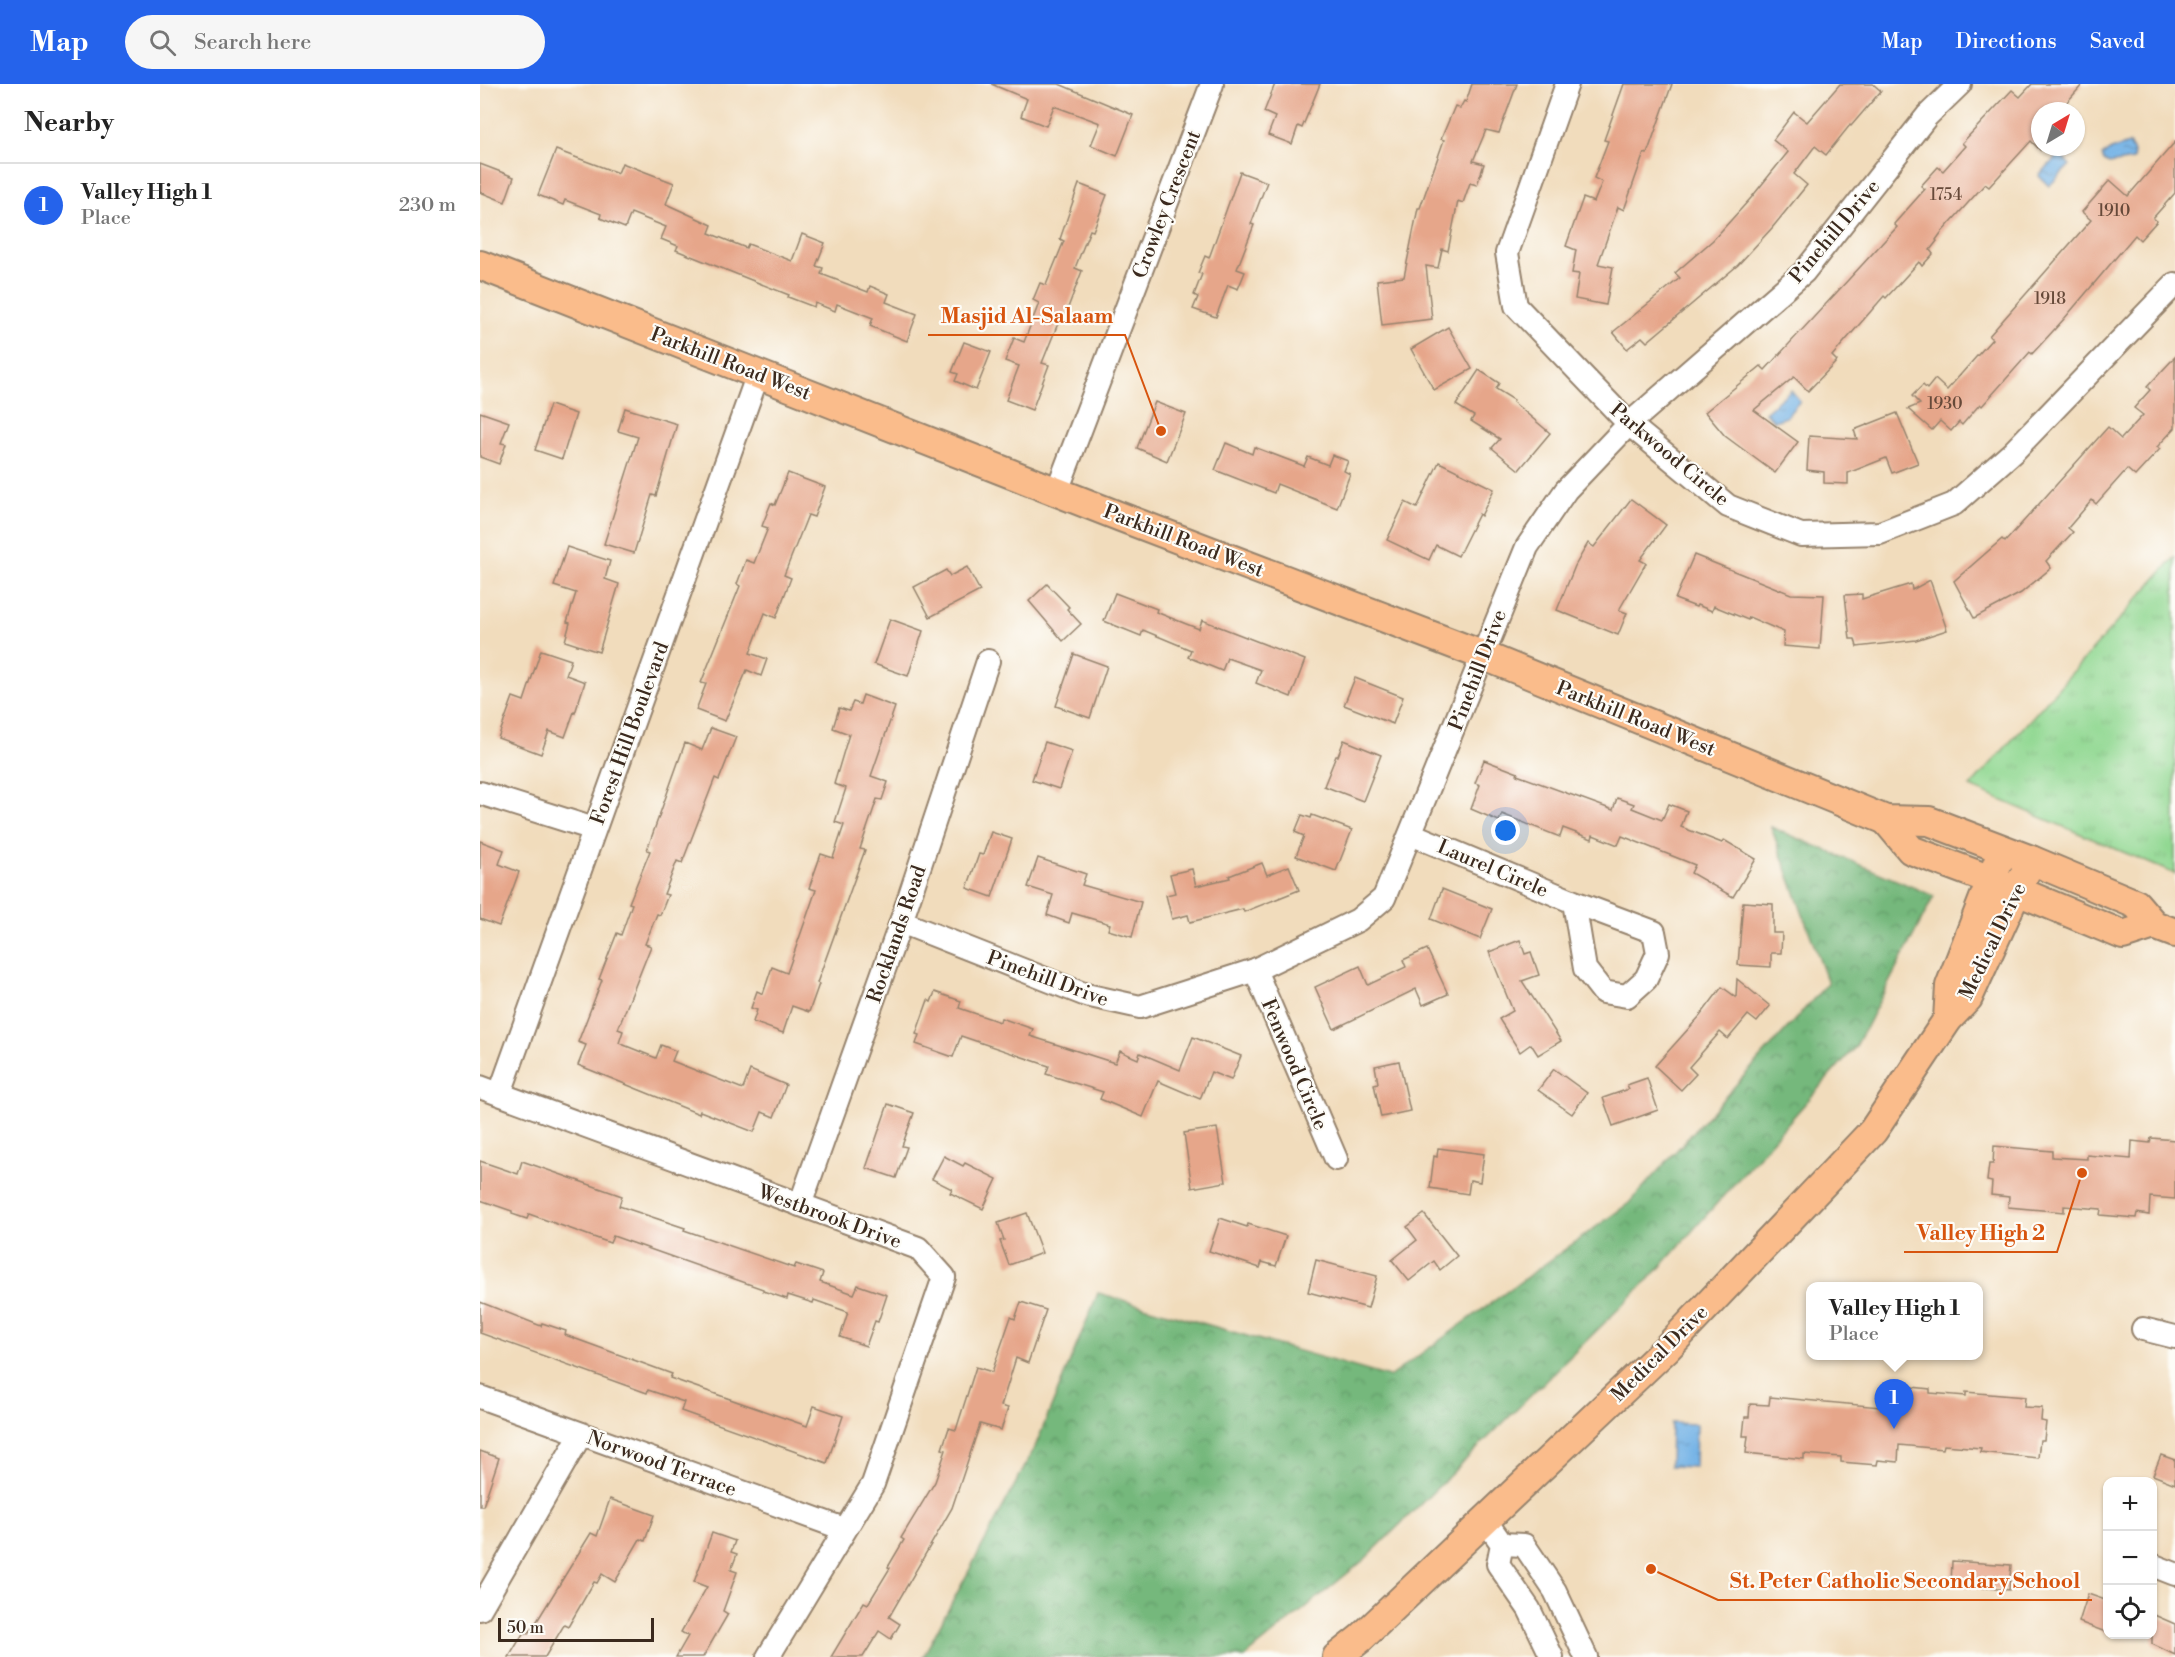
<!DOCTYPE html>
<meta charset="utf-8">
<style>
:root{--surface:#fff;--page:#f6f6f6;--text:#222;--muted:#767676;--line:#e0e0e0;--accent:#2563eb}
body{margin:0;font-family:"Libre Bodoni",serif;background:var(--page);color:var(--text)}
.controls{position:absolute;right:18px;bottom:18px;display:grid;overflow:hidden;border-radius:12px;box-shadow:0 2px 4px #0004}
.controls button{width:54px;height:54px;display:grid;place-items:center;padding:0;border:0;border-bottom:2px solid var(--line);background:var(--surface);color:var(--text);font:30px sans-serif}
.compass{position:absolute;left:1551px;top:18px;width:54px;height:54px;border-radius:50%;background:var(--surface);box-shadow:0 2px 4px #0004;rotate:38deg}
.scale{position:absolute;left:18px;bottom:15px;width:156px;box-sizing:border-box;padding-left:6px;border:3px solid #3b2a1e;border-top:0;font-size:16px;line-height:21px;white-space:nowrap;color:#3b2a1e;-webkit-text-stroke:4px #fdfcf7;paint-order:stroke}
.you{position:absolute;left:1026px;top:747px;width:21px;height:21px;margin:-15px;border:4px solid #fff;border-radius:50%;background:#1a73e8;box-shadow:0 0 0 9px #1a73e833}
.badge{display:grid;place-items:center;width:39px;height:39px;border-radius:50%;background:var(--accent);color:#fff;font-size:20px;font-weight:700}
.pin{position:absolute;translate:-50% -50px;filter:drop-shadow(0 2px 3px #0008)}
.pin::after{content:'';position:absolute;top:32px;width:21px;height:18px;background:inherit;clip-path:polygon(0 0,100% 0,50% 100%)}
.popup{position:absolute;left:1326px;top:1198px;width:177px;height:78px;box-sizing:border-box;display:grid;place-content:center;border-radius:12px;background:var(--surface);filter:drop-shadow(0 2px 4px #0005);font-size:20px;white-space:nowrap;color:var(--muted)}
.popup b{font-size:22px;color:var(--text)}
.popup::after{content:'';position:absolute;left:50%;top:100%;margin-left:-12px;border:12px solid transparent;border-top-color:var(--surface)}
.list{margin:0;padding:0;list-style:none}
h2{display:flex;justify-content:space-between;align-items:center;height:78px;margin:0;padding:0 24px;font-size:26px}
h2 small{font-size:20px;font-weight:400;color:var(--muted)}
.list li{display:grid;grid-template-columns:39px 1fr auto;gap:18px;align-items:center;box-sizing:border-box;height:84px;padding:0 24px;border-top:2px solid var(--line)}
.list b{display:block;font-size:22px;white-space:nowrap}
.list p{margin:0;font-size:20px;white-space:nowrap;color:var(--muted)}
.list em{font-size:20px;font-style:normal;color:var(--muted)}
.icon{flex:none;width:33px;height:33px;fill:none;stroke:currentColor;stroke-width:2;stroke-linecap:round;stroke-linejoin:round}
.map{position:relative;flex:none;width:1695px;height:1573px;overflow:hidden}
header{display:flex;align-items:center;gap:36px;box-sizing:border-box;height:84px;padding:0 30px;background:var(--accent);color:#fff}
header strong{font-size:28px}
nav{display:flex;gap:33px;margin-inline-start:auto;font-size:21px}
.search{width:420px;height:54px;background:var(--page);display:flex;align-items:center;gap:15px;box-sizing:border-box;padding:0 21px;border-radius:33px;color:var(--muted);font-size:22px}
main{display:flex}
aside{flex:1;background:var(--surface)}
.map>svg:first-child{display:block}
.grass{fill:url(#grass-tufts);stroke:#668158;stroke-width:1.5}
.forest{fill:url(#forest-crowns);stroke:#58714d;stroke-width:1.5}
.water{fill:url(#water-ripples);stroke:#576e82;stroke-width:1.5}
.building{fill:#e6a68a}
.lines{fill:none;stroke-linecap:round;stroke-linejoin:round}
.minor-casing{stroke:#96836d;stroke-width:26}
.major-casing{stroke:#96836d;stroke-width:32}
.minor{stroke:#fff;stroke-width:22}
.major{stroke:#fabc8b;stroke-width:28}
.labels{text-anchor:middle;stroke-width:4.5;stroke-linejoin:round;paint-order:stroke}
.number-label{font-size:16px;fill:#664939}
.street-label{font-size:20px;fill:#3b2a1e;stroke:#fdfcf7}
.leader{fill:none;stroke:#d7540e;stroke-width:2}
.callout-dot{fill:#d7540e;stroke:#fdfcf7;stroke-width:2}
.callout-label{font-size:21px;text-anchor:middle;font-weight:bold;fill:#d7540e;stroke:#fdfcf7;stroke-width:4.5;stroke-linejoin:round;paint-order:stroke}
</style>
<header>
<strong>Map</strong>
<div class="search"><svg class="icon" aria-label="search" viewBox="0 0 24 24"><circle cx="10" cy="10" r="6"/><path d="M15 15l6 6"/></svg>Search here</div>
<nav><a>Map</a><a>Directions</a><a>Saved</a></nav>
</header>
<main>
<aside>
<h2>Nearby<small></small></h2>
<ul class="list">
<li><span class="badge">1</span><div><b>Valley High 1</b><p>Place</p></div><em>230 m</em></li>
</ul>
</aside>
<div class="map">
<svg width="1695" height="1573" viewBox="0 0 1695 1573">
<defs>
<pattern id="grass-tufts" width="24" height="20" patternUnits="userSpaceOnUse" patternTransform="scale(1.5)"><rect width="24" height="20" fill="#91d892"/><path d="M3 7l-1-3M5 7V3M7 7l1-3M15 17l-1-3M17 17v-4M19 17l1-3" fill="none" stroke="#7eba7d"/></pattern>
<pattern id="forest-crowns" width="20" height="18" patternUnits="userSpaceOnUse" patternTransform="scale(1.5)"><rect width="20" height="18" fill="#74b87c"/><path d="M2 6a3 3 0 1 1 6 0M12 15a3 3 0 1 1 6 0" fill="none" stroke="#609665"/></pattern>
<pattern id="water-ripples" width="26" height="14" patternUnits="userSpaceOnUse" patternTransform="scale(1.5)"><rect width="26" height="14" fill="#73b2e6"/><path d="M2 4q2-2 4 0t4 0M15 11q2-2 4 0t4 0" fill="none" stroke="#6091ba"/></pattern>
</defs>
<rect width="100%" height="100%" fill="#fdfcf7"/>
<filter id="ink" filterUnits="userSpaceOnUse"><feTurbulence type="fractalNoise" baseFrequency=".0167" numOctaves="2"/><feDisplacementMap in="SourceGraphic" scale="12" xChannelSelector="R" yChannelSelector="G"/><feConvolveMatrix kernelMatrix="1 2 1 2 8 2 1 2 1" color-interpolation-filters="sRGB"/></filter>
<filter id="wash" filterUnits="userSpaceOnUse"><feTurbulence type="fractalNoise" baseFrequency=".008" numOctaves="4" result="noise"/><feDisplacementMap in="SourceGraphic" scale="24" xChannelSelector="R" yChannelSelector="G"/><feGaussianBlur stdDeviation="1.35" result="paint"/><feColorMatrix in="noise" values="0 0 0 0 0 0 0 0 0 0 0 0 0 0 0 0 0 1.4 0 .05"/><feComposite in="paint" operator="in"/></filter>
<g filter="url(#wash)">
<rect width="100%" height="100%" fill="#f1dcbc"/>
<path class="grass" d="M1695 473V790L1490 703Z"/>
<path class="forest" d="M1291 743 1454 812 1376 962 1176 1188 885 1475 765 1573H443L555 1363 618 1209 909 1293 1149 1119 1348 899Z"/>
<g class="water">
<path d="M1649 60 1654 68 1653 76 1629 80 1624 77 1622 72 1628 67Z"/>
<path d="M1579 70 1590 81 1569 102 1559 92Z"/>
<path d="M1311 306 1320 317 1306 333 1294 337 1285 328Z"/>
<path d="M1191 1339 1216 1340 1215 1383 1190 1382Z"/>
</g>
<g id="blocks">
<g class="building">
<path d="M511 0H579L653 31 637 72 611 61 620 39 574 22 566 42 541 32 547 15Z"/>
<path d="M795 0H840L822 44 818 42 812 60 788 51 795 33 784 28Z"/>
<path d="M992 0H1037L1019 49 1006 46 993 77 1004 80 997 101 990 99 983 119 978 117 968 167 962 165 958 184 946 182 952 235 902 241 897 196 924 193 938 124H940L964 56 961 55 975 22 980 24 984 17 986 18Z"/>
<path d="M1144 0H1192L1167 70 1164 69 1144 126 1138 123 1118 180 1133 183 1126 221 1095 215 1099 190 1092 189 1096 166 1086 162 1103 114 1114 118 1122 98 1114 94 1128 57 1124 56Z"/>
<path d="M1360 0H1393L1401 7 1371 42 1370 41 1346 71 1335 62 1314 90 1327 101 1292 144 1258 181 1167 258 1162 253 1147 265 1133 248 1200 194 1195 189 1233 156 1271 114 1308 68 1293 56 1314 28 1327 38Z"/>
<path d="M1552 0H1603L1579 27H1560V66L1551 57 1509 103 1505 100 1461 149 1456 156 1457 157 1450 166 1453 170 1442 182 1439 178 1406 214 1404 212 1352 272 1357 277 1328 307 1314 293 1274 326 1318 358 1295 389 1245 352 1225 328 1281 282 1285 286 1417 143 1414 140 1445 105 1441 102 1458 83 1463 87 1485 62 1482 59 1532 6 1540 13Z"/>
<path d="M1695 58V109L1673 134 1677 137 1660 156 1655 151 1584 235 1552 270 1550 268 1502 322 1500 320 1482 341 1479 338 1471 347 1460 337 1452 346 1428 325 1440 320 1432 312 1443 301 1447 305 1455 295 1467 306 1512 255 1509 252 1611 136 1602 128 1630 96 1648 112Z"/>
<path d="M76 66 138 89 142 79 194 99 186 120 232 141 229 149 266 164 268 160 312 177 322 150 345 159 336 182 343 184 341 190 388 208 390 202 409 210 406 218 437 230 427 257 390 242 393 234 357 220 355 227 335 219 334 223 308 213 309 211 196 166 198 162 181 155 186 143 151 129 145 144 120 134 121 130 85 116 83 121 58 111Z"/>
<path d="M0 80 34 93 25 118 0 108Z"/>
<path d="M760 88 787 98 771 140 774 141 757 185 765 188 758 205 748 201 736 233 713 225 718 213 714 211 722 190 718 189 725 172 729 174Z"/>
<path d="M599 100 627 111 613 147 610 146 595 184 602 187 584 234 581 232 562 279 569 281 552 326 526 316 539 282 525 277 534 254 544 258 559 219 553 216 560 199 566 201 584 157 580 155Z"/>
<path d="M968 243 992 285 954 306 931 265Z"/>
<path d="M484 258 511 268 496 306 475 297 478 290 472 288Z"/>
<path d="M1695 273V344L1677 363 1680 365 1655 392 1647 385 1616 420 1612 416 1588 444 1593 448 1566 477 1571 484 1541 509 1494 534 1474 497 1522 455 1525 458 1628 343 1641 355 1663 331 1654 324 1670 306 1667 303Z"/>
<path d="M999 286 1019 299 1016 305 1034 316 1033 318 1070 349 1039 386 1012 364 1020 355 991 337 994 332 976 321Z"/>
<path d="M675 318 706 330 687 377 657 364Z"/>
<path d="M70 321 96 330 82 375 55 366Z"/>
<path d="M145 324 197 340 176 412 172 411 154 469 124 460 158 353 138 347Z"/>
<path d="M0 328 29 338 21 359 26 360 19 380 0 373Z"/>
<path d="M1417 329 1438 379 1412 389 1406 374 1368 389V400L1344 399V388L1327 386 1329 352 1377 355 1374 346Z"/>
<path d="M746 359 772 370 774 363 824 382 828 373 848 381 852 371 868 377 864 387 870 390 857 424 797 400 794 409 735 386Z"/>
<path d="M959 378 1014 405 1001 432 999 430 978 472 956 461 949 476 907 456 925 418 937 424Z"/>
<path d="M308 389 345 403 334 433 328 431 304 491 311 494 296 534 285 529 270 569 287 575 281 592 267 586 245 637 216 626 226 600 221 599 260 502 257 500 266 476 274 479 288 444 282 442 291 419 295 421Z"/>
<path d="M1151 415 1186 441 1160 476 1166 479 1139 526 1147 529 1138 551 1077 526 1095 482 1108 459 1114 463Z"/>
<path d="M87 463 130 477 125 495 139 500 119 568 85 557 90 539 87 538 96 509 74 502Z"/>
<path d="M1214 471 1311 510 1344 511 1340 565 1303 562 1304 548 1269 533 1268 536 1234 522 1232 527 1217 521 1216 523 1195 515Z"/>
<path d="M487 483 500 507 450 533 434 503 466 486 470 492Z"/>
<path d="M1450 496 1467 546 1436 556 1377 563 1375 555H1370L1365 511 1382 510V515L1431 500 1432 506Z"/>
<path d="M567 500 589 523 587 525 601 540 583 557 549 517Z"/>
<path d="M635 509 677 525 676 528 719 545 722 536 825 576 811 613 776 599 781 586 747 574 742 587 708 573 711 566 663 546 661 552 624 537Z"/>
<path d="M410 535 443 547 428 592 394 580Z"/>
<path d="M61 566 91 576 86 591 105 598 95 629 94 628 85 653 69 647 61 670 18 654 33 613 44 617Z"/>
<path d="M594 570 627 582 610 634 576 622Z"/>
<path d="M875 594 923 613 913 640 864 621Z"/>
<path d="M383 611 415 623 391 692 408 698 402 716 397 715 380 765 385 766 337 899 339 900 329 928 312 922 303 949 273 938 277 926 271 924 277 907 283 910 292 883 307 889 336 806 329 804 341 770 353 774 364 741 355 738 366 704 354 700 369 650 353 644 359 624 369 627 373 618 380 620Z"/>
<path d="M231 644 256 653 239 696 235 694 202 779 197 777 184 810 188 811 180 831 177 830 165 860 171 862 138 945 143 947 139 959 176 974 181 961 196 967 192 977 263 1005 270 986 306 1001 294 1033 282 1028 274 1048 220 1027 219 1030 98 981 106 961 98 958 122 896 119 895 137 849 141 851 152 820 149 819 170 767 167 766 205 659 222 666Z"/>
<path d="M864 656 901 671 883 717 844 702 856 672H858Z"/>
<path d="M565 658 592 667 579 705 552 696Z"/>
<path d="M1004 676 1038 689 1037 691 1133 726 1137 714 1154 720 1152 724 1182 736 1189 720 1207 727 1201 743 1242 759 1244 756 1276 775 1253 813 1211 789 1215 781 1142 752 1138 761 1113 751 1112 755 1083 744 1080 753 1022 730 1019 737 991 725 1000 701 995 699Z"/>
<path d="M822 731 831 734 832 731 872 746 856 787 816 772 824 752 815 748Z"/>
<path d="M511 748 532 755 512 813 487 804 499 770 503 771Z"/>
<path d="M0 757 24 766 19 780 39 788 19 842 0 835Z"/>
<path d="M558 774 606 790 602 801 661 818 652 853 628 846 630 840 592 829 589 839 567 831 573 811 548 803Z"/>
<path d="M782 779 787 791 809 782 819 806 764 828 763 825 710 838 708 831 692 835 686 811 695 809 690 790 712 785 716 802 750 794 749 792Z"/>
<path d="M962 805 1012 825 1000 855 951 835Z"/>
<path d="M1263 818 1293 820V849H1302L1301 869H1291V883L1258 881Z"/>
<path d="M1040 856 1045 870 1051 868 1059 891 1042 897 1081 957 1058 971 1051 960 1040 968 1019 935 1033 927 1009 868Z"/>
<path d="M947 865 968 910 943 921 936 905 854 945 835 903 880 882 888 901 926 883 923 876Z"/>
<path d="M1257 895 1290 922 1277 938 1268 931 1248 955 1240 948 1209 983 1216 990 1201 1006 1175 982 1220 932 1242 903 1256 913Z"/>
<path d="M455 908 481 917 479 924 520 938 521 934 553 945 550 952 635 979 640 967 658 975 660 969 700 986 713 953 761 972 751 996 731 988 720 1015 678 997 663 1033 620 1015 623 1008 566 990 569 982 481 952 473 973 436 960 439 951 436 950 448 916 451 918Z"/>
<path d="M919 977 930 1027 901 1033 894 1000 898 999 895 982Z"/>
<path d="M1074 985 1107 1009 1092 1030 1058 1006Z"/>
<path d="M1167 994 1178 1026 1133 1042 1123 1014 1149 1005 1147 1001Z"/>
<path d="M408 1020 434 1029 422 1062 427 1063 416 1094 386 1084Z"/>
<path d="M737 1044 746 1098 712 1104 704 1049Z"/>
<path d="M1671 1054 1695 1056V1115L1670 1113 1669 1131 1657 1129 1656 1134 1620 1131 1621 1125 1584 1122V1128L1528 1123 1529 1113 1511 1111 1512 1098 1507 1097 1509 1080H1513L1514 1062 1572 1067V1073L1607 1075V1071L1651 1075 1652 1057 1670 1059Z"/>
<path d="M958 1064 1004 1070 1000 1098 990 1096 988 1110 950 1104 954 1072 957 1073Z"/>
<path d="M464 1072 483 1082 485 1079 517 1095 503 1125 470 1109 472 1105 452 1095Z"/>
<path d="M0 1077 38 1090 42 1077 142 1112 139 1122 205 1144 204 1146 314 1184 316 1180 343 1189 340 1198 374 1210 378 1201 407 1211 398 1238 395 1237 386 1262 360 1253 368 1228 334 1216 333 1219 308 1211 307 1215 283 1207V1205L133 1152 130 1159 49 1130 47 1135 32 1130V1127L0 1116Z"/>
<path d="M547 1129 562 1169 529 1181 520 1157 524 1156 518 1139Z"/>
<path d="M944 1130 977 1172 960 1186 954 1177 929 1197 912 1176 937 1156 927 1143Z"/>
<path d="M740 1134 767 1143 768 1140 806 1152 796 1182 782 1178 780 1184 729 1167Z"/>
<path d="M836 1176 897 1192 888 1224 828 1208Z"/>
<path d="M0 1218 61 1242 62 1239 86 1247 85 1251 192 1290 190 1294 327 1342 334 1322 363 1332 347 1379 201 1327 204 1318 168 1306 167 1309 0 1249Z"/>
<path d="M541 1218 566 1226 548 1279 536 1274 521 1322 528 1324 521 1346 500 1340 472 1424 409 1533 420 1540 411 1555 399 1547 383 1573H351L384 1518 388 1520 410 1484 408 1483 424 1456 421 1454 455 1398 466 1366 462 1365 469 1344 476 1346 496 1283 512 1288 531 1233 535 1235Z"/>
<path d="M1413 1301 1450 1305V1309L1486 1312V1308L1545 1313 1544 1323 1562 1324 1561 1337 1566 1338 1564 1356H1560L1558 1374 1500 1368 1501 1364 1464 1361 1463 1365 1419 1361 1418 1378 1398 1376 1397 1381 1361 1378V1373L1324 1370V1375L1266 1369 1268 1352H1263L1265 1333H1269L1270 1320 1289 1321 1290 1313 1400 1323 1402 1305 1412 1306Z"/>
<path d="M0 1367 19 1374 3 1422H0Z"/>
<path d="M1681 1371 1695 1376V1400L1673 1391Z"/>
<path d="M130 1415 174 1431 165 1457 160 1455 135 1498 122 1490 117 1499 114 1498 88 1543 84 1541 65 1573H29L44 1548 48 1550 54 1542 111 1449 117 1452Z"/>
<path d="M232 1449 255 1457 251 1468 257 1470 251 1486 257 1488 243 1527 248 1530 223 1573H196L208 1552 201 1548 227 1503 214 1498Z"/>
<path d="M1472 1477 1531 1481 1529 1506 1471 1501Z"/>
<path d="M1608 1510 1628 1517V1549L1599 1538Z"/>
<path d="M1672 1530 1695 1540V1571L1672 1560Z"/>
</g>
</g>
</g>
<g filter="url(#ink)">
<use href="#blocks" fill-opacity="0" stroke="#96836d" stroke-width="1.5"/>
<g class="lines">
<defs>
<g id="minor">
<path d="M1087 0 1027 169 1036 222 1149 340 1248 422 1321 451 1400 449 1474 420 1533 368 1695 200"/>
<path d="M577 407 732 0"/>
<path d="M0 709 114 745"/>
<path d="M931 750 1094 818 1174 848 1178 869 1166 895 1147 912 1123 908 1105 885 1094 818"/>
<path d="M421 838 606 911 660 923 775 886 878 836 904 814 1047 463 1086 406 1149 340 1324 188 1447 32 1480 0"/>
<path d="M775 886 856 1075"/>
<path d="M0 1003 438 1164 464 1193 393 1400 288 1573"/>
<path d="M20 1009 278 290"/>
<path d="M320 1121 421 838 508 577"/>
<path d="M1663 1245 1695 1253"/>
<path d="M0 1313 364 1445"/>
<path d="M1005 1436 1022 1460 1018 1480 1049 1525 1072 1573"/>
<path d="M1022 1460 1044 1461 1075 1507 1106 1573"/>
<path d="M1672 1481 1695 1490"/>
<path d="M0 1525 101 1350"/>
</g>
<g id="major">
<path d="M0 181 641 433 1002 571 1406 736 1449 737 1551 776 1656 820 1674 841 1695 849"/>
<path d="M1406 736 1431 766 1511 796 1643 851 1674 841"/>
<path d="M1468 935 1470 902 1518 778"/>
<path d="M857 1573 881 1554 1186 1265 1393 1047 1468 935 1488 914 1551 776"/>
</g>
</defs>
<use href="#minor" class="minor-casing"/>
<use href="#major" class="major-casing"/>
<use href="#minor" class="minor"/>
<use href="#major" class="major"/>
</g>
</g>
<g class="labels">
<g class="number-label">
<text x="1466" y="116">1754</text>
<text x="1634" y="132">1910</text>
<text x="1570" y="220">1918</text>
<text x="1465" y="325">1930</text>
</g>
<g class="street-label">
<text transform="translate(686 120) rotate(-69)" y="7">Crowley Crescent</text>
<text transform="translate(1354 147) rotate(-50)" y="7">Pinehill Drive</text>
<text transform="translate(251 279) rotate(21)" y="7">Parkhill Road West</text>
<text transform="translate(1190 370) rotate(40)" y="7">Parkwood Circle</text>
<text transform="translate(704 456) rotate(21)" y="7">Parkhill Road West</text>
<text transform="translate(997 586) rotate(-69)" y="7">Pinehill Drive</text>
<text transform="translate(1156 634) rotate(22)" y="7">Parkhill Road West</text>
<text transform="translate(149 649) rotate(-70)" y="7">Forest Hill Boulevard</text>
<text transform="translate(1013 784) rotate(23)" y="7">Laurel Circle</text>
<text transform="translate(416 850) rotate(-71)" y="7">Rocklands Road</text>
<text transform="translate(1512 857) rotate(-64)" y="7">Medical Drive</text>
<text transform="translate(568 894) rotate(20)" y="7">Pinehill Drive</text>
<text transform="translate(815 980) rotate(67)" y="7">Fenwood Circle</text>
<text transform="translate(350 1132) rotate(20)" y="7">Westbrook Drive</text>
<text transform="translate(1179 1269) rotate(-45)" y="7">Medical Drive</text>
<text transform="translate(182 1379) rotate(20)" y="7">Norwood Terrace</text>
</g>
</g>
<path class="leader" d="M681 347L645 251H448M1602 1089L1577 1168H1424M1171 1485L1238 1516H1612"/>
<g class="callout-dot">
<circle cx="681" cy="347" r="6"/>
<circle cx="1602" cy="1089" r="6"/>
<circle cx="1171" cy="1485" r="6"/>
</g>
<g class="callout-label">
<text x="547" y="239">Masjid Al-Salaam</text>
<text x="1501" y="1156">Valley High 2</text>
<text x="1425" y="1504">St. Peter Catholic Secondary School</text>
</g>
</svg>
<div class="controls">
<button>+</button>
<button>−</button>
<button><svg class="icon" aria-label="locate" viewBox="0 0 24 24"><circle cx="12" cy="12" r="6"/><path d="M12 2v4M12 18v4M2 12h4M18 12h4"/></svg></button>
</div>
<svg class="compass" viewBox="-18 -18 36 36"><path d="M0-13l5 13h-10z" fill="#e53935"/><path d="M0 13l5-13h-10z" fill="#767676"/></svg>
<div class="scale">50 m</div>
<div class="you"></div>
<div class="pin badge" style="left:1414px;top:1345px">1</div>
<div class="popup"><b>Valley High 1</b>Place</div>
</div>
</main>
